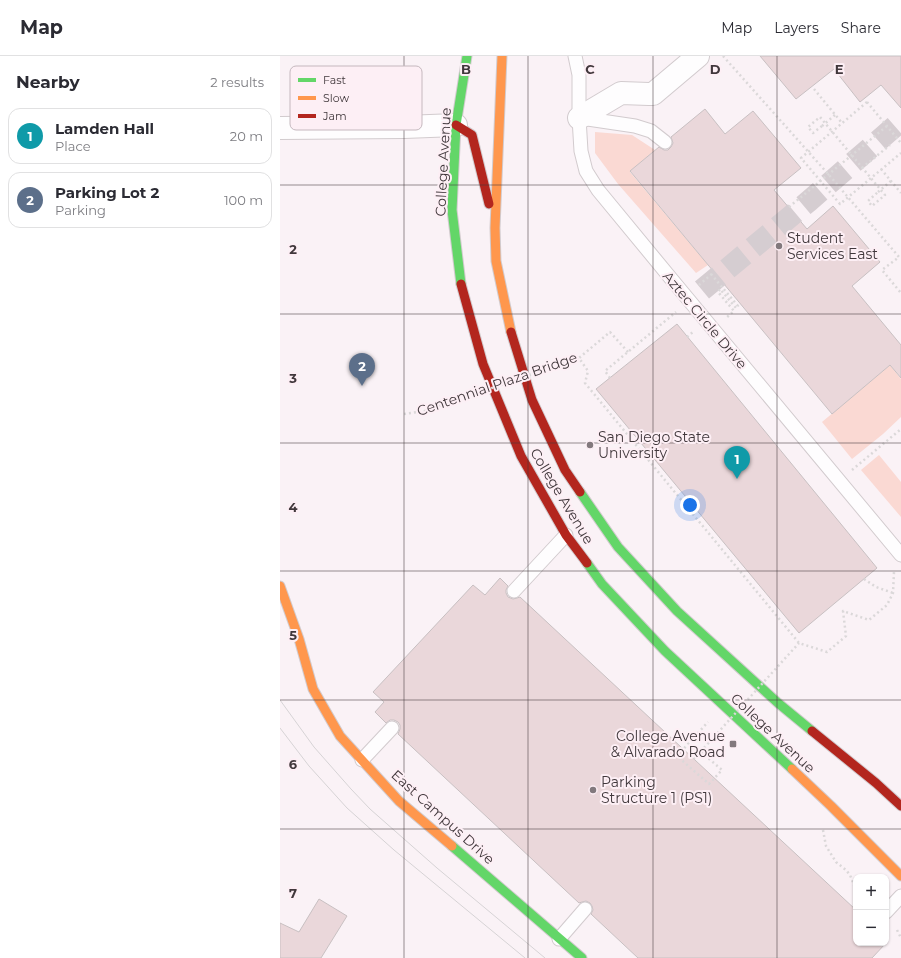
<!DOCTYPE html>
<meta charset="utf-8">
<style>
:root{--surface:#fff;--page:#f7f7f7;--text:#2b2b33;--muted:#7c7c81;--line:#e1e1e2;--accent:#111827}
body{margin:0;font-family:Montserrat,sans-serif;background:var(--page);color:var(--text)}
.controls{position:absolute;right:12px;bottom:12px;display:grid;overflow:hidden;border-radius:8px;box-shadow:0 1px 3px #0004}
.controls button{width:36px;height:36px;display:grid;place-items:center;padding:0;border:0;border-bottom:1px solid var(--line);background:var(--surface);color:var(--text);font:20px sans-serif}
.you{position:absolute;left:410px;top:449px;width:14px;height:14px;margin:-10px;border:3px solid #fff;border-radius:50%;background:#1a73e8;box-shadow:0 0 0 6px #1a73e833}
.badge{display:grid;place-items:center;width:26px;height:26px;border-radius:50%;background:var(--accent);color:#fff;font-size:13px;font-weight:700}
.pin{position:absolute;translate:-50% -33px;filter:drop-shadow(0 1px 2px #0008)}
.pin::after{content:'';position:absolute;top:21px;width:14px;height:12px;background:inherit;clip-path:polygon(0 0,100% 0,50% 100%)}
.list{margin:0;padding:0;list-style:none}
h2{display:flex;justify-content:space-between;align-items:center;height:52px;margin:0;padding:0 16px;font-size:17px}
h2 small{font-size:13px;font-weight:400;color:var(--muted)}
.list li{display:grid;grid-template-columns:26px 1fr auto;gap:12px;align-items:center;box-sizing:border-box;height:56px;margin:0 8px 8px;padding:0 8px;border:1px solid var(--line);border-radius:12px}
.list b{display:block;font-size:15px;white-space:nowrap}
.list p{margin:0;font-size:13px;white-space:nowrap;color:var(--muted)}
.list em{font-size:13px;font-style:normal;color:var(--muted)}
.map{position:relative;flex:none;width:621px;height:902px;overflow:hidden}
header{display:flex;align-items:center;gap:24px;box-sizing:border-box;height:56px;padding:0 20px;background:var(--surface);border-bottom:1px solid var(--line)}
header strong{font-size:19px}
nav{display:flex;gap:22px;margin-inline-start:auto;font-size:14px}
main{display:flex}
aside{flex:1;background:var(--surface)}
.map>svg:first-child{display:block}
.green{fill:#fad9d3}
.building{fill:#ead7da;stroke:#c8c0c2}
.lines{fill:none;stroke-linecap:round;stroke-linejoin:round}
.street-tunnel{stroke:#d5cdd1;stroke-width:22;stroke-dasharray:22 11;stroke-linecap:butt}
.lane-casing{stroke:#d2cbce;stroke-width:15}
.street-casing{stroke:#d2cbce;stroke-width:24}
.fast-casing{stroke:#d2cbce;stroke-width:11}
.slow-casing{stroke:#d2cbce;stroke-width:11}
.jam-casing{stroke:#d2cbce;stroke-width:11}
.path{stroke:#dbd8d9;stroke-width:2.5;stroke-dasharray:2 3;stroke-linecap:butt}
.lane{stroke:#fefdfe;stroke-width:13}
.street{stroke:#fefdfe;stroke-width:22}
.fast{stroke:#63d668;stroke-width:9}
.slow{stroke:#ff974d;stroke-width:9}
.jam{stroke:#b3261e;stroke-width:9}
.tram{stroke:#d6d3d5;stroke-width:1}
.path-bridge{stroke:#dbd8d9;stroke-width:2.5;stroke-dasharray:2 3;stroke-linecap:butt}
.grid{fill:none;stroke:#41383c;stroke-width:1;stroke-opacity:0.55}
.poi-dot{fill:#82797d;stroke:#fdeff5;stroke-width:1.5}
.labels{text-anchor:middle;stroke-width:4;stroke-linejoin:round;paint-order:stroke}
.street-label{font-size:14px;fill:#41383c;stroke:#fdeff5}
.poi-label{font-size:14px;fill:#41383c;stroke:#fdeff5;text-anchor:start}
.key{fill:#fdeff5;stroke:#c5b8be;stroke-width:1}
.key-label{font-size:11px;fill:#41383c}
.grid-label{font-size:13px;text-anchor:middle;font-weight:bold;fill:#41383c;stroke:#fdeff5;stroke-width:4;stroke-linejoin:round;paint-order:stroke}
</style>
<header>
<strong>Map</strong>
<nav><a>Map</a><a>Layers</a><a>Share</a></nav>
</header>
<main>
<aside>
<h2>Nearby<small>2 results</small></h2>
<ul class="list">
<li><span class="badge" style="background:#0f9aa8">1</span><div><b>Lamden Hall</b><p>Place</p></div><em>20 m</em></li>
<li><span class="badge" style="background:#5c6f8a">2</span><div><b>Parking Lot 2</b><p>Parking</p></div><em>100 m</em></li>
</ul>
</aside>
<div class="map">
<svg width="621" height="902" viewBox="0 0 621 902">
<rect width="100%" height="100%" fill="#faf2f6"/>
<g class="green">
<path d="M315 76 352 79 375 94 350 116 428 209 416 217 338 128 315 97Z"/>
<path d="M610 309 621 323V361L603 378 572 403 542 366Z"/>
<path d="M599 399 621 426V461L581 414Z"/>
</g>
<g class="building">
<path d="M480 0H621V52L601 29 580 46 554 13 516 43Z"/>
<path d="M425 53 445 78 473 55 521 112 494 134 527 173 553 150 600 206 572 230 621 289V322L610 309 552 358 350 115 379 91 384 94H388L391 91 393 87 391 81Z"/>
<path d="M397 268 597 512 519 577 316 333Z"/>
<path d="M220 522 228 530 226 534V537L228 541 233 543 237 542 240 541 576 854V887H606L592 902H358L311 858 313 854 312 850 310 847 306 845 302 846 299 847 118 678 120 673V669L118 666 114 664H110L106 667 95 656 104 646 93 636 193 529 205 539Z"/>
<path d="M39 843 67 860 41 902H0V867L19 876Z"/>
</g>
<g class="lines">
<path class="street-tunnel" d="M422 234 529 145 621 65"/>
<defs>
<g id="lane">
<path d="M295 0 299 19V62L301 95 306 115 318 134 393 225 621 499"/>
<path d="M301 62 355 70 371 75 385 86"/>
<path d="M234 535 286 479"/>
<path d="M82 704 112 672"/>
<path d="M606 856 621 840"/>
<path d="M279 883 305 853"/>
</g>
<g id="street">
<path d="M299 62 341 37 369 38H373L418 0"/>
<path d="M0 72 124 71 176 69"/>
</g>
<g id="fast">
<path d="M181 228 172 154 176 69 187 0"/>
<path d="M300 436 338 491 397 555 498 647 532 675"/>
<path d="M307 507 322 528 385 595 512 713"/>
<path d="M172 790 302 902"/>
</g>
<g id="slow">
<path d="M222 0 215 172 216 205 231 276"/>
<path d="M0 530 19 583 33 633 60 680 119 745 172 790"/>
<path d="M512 713 551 750 621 820"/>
</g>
<g id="jam">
<path d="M176 69 192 79 209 148"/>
<path d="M181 228 203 308 241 400 286 479 307 507"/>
<path d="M231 276 252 344 285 414 300 436"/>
<path d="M532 675 596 727 621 750"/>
</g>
</defs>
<use href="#lane" class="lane-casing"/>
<use href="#street" class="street-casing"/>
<use href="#fast" class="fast-casing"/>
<use href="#slow" class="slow-casing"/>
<use href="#jam" class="jam-casing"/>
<g class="path">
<path d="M443 0 549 119 619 201 602 214 621 237"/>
<path d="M534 33 562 67"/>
<path d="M587 46 621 87"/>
<path d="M542 70 533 77 528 71 540 61 605 139 592 150 588 145 598 136"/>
<path d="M582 112 610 89"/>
<path d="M601 113 621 137"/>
<path d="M509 151 607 70"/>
<path d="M431 218 458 250 456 252 440 233 438 236 454 255 446 262"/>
<path d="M419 229 434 216"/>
<path d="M407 281 413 276"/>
<path d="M348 296 330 276 299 302 308 315 305 327 519 587 547 596 566 580 563 555 589 564 607 549 613 537 614 516"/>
<path d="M330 322 325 315 396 256"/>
<path d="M124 358 145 355"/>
<path d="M572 414 621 373"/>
<path d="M584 523 596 531 613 537"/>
<path d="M421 696 442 714 429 728 397 700 428 666"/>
<path d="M543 774 546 790 556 806 566 814 570 819 576 834"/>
<path d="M617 874 621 882"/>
</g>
<use href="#lane" class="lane"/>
<use href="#street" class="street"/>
<use href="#fast" class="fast"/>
<use href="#slow" class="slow"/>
<use href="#jam" class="jam"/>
<g class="tram">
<path d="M0 644 34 691 71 733 90 753 157 812 265 902"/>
<path d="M0 672 29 710 67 752 114 794 245 902"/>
</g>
<g class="path-bridge">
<path d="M587 46 521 102 560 148 621 97"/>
<path d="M542 70 555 59"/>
<path d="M598 136 611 125"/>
<path d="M145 355 299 302"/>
<path d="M414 703 519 587"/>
</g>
</g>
<path class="grid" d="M124 0V902M248 0V902M373 0V902M497 0V902M0 129H621M0 258H621M0 387H621M0 515H621M0 644H621M0 773H621"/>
<g class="poi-dot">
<circle cx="499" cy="190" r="4"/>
<circle cx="310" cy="389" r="4"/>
<rect x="449" y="684" width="8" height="8" rx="2"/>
<circle cx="313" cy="734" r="4"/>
</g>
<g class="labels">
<g class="street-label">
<text transform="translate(163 106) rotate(-87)" y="5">College Avenue</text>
<text transform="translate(425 264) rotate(50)" y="5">Aztec Circle Drive</text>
<text transform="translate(217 328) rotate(-19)" y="5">Centennial Plaza Bridge</text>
<text transform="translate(282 440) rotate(59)" y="5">College Avenue</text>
<text transform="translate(493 677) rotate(43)" y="5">College Avenue</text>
<text transform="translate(163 761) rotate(42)" y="5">East Campus Drive</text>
</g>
<g class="poi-label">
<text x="507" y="187">Student<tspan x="507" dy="16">Services East</tspan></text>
<text x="318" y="386">San Diego State<tspan x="318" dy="16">University</tspan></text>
<text x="445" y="685" text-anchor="end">College Avenue<tspan x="445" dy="16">&amp; Alvarado Road</tspan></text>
<text x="321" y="731">Parking<tspan x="321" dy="16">Structure 1 (PS1)</tspan></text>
</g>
</g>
<rect x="10" y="10" width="132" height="64" rx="6" class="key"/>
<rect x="18" y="22" width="18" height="4" fill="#63d668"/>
<rect x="18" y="40" width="18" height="4" fill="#ff974d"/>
<rect x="18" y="58" width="18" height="4" fill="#b3261e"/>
<g class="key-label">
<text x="43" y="28">Fast</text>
<text x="43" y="46">Slow</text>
<text x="43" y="64">Jam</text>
</g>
<g class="grid-label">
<text x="186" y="18">B</text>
<text x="310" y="18">C</text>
<text x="435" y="18">D</text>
<text x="559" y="18">E</text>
<text x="13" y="198">2</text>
<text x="13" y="327">3</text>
<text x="13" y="456">4</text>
<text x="13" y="584">5</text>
<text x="13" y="713">6</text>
<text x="13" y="842">7</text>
</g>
</svg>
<div class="controls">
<button>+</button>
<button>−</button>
</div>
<div class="you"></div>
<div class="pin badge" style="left:457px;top:423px;background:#0f9aa8">1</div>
<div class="pin badge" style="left:82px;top:330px;background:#5c6f8a">2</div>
</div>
</main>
